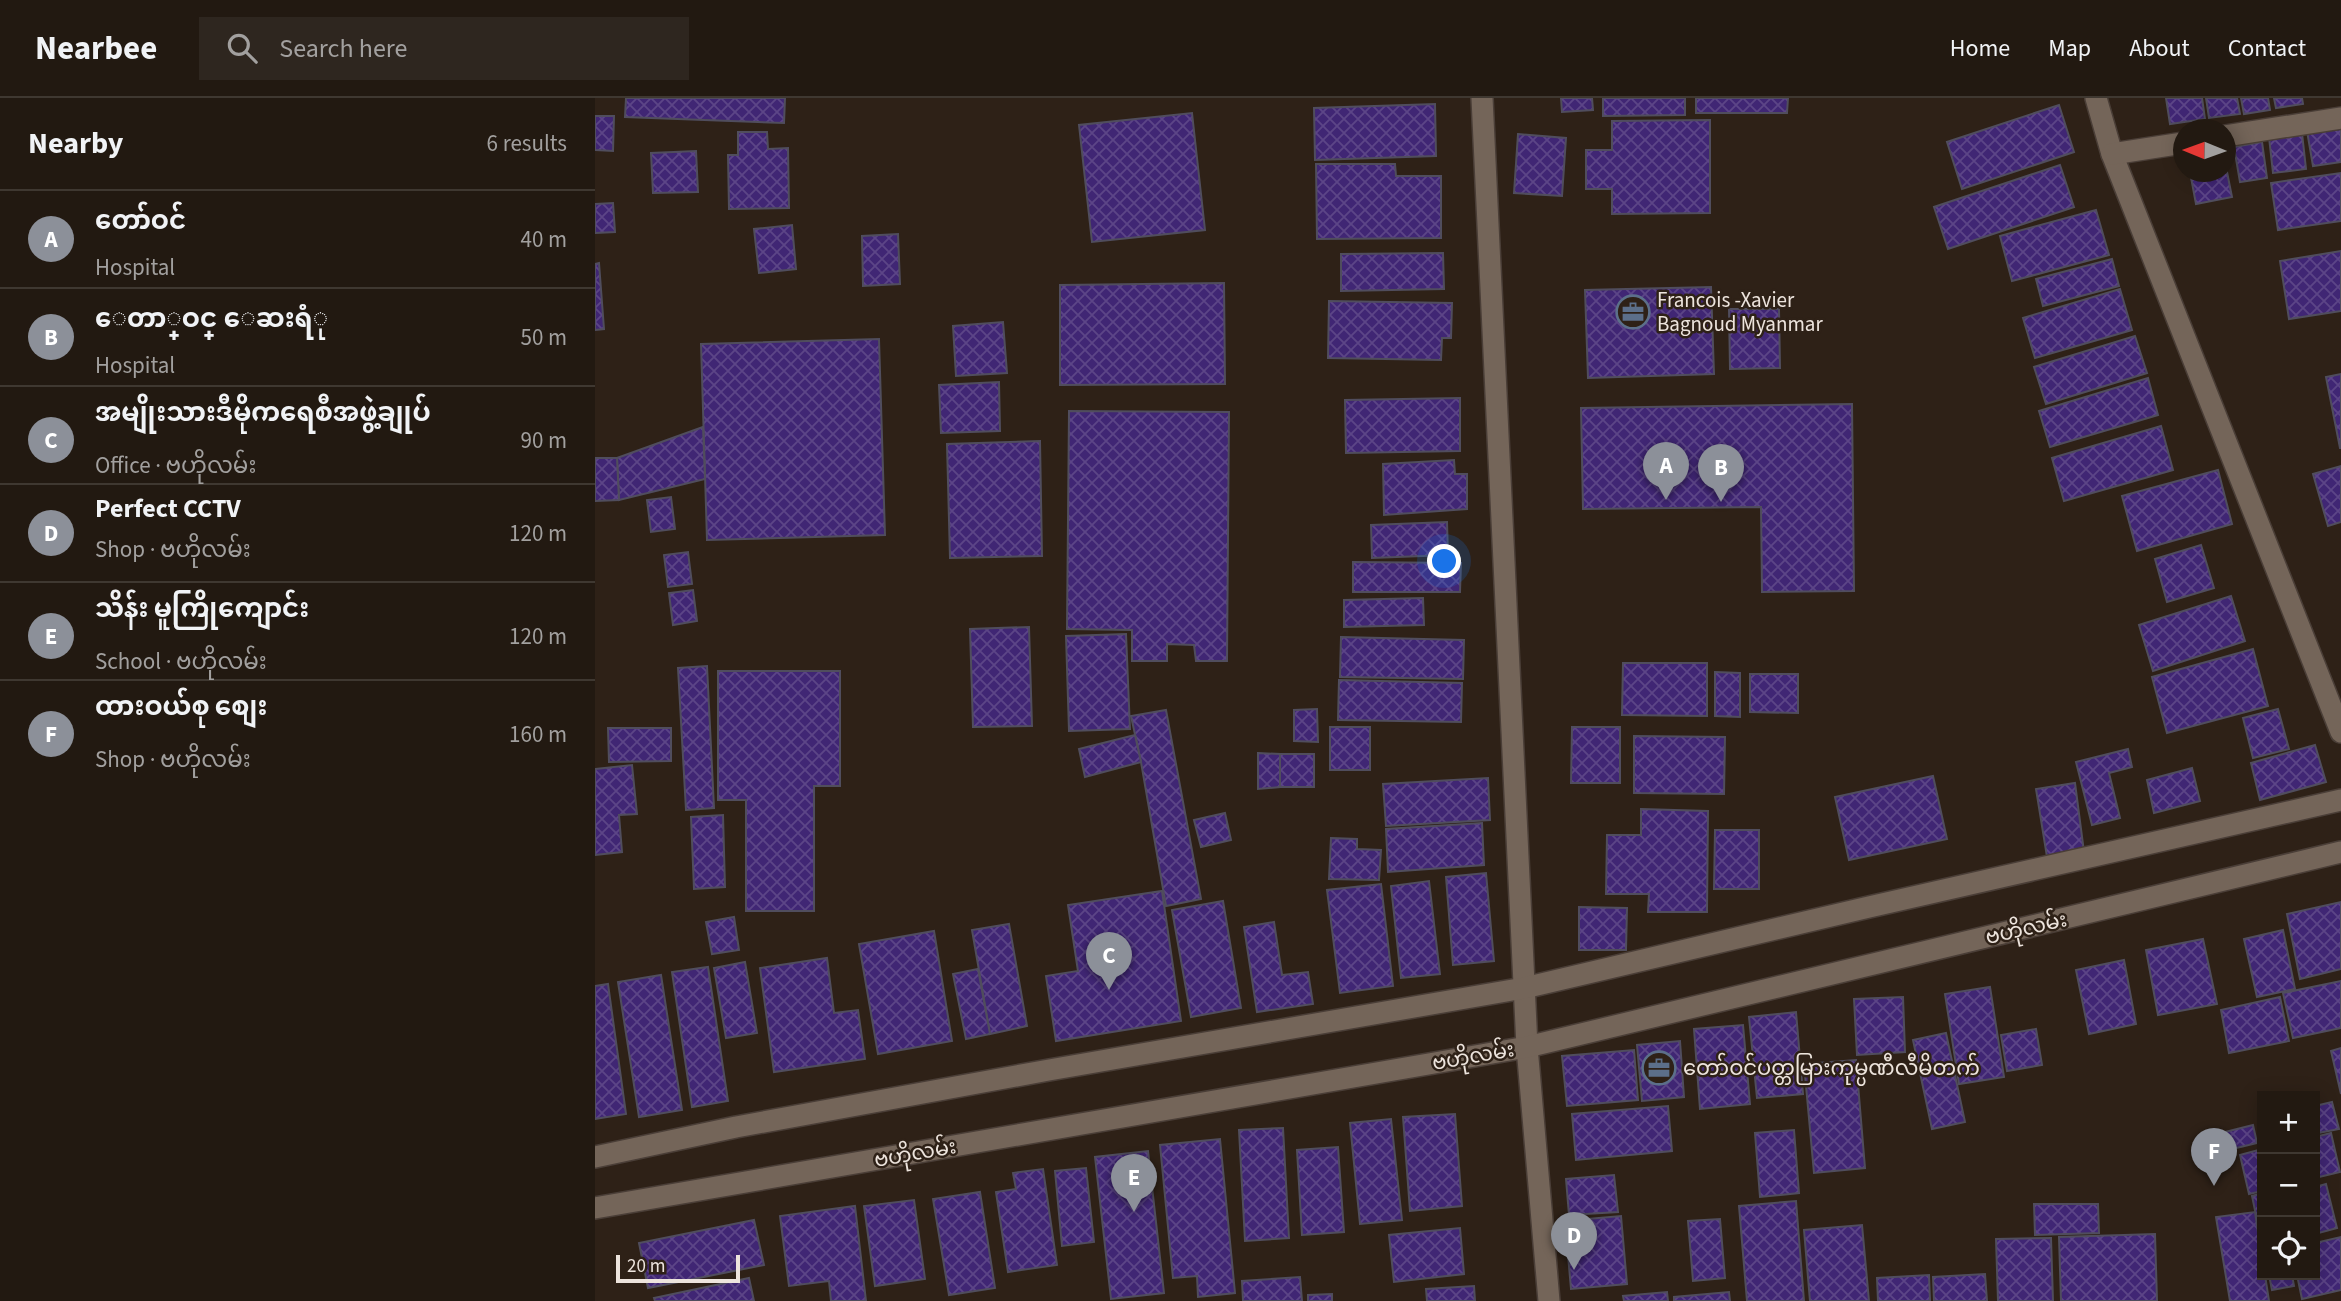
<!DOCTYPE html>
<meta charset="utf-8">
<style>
:root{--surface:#221911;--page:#2e261f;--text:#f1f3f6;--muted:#a2a09f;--line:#3f3831;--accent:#8c9099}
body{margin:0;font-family:"Source Sans 3","Noto Sans Myanmar",sans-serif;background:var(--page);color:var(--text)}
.controls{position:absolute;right:21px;bottom:21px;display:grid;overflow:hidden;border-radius:0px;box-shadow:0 4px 18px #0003}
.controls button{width:63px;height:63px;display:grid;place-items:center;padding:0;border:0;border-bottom:2px solid var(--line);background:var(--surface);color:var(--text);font:35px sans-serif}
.compass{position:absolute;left:1578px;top:21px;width:63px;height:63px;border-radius:50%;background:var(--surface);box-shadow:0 4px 18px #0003;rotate:271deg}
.scale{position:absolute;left:21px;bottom:18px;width:124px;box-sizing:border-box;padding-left:7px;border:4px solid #ede4dd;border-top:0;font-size:19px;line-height:24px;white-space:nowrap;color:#ede4dd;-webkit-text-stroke:5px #2e2117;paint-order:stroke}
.you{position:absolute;left:850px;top:464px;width:24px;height:24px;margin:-18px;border:5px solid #fff;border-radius:50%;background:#1a73e8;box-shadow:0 0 0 10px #1a73e833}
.badge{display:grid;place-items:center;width:46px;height:46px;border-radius:50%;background:var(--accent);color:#fff;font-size:23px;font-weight:700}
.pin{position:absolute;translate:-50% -58px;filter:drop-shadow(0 2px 4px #0008)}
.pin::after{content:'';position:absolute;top:37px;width:24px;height:21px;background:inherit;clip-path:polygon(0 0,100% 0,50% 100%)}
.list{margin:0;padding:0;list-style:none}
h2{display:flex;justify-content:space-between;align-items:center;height:91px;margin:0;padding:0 28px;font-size:30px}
h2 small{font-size:23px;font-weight:400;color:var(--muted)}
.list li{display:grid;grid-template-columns:46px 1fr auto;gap:21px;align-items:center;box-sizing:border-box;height:98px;padding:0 28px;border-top:2px solid var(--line)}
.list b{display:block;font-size:26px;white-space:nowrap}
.list p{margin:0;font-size:23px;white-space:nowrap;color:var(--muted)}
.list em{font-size:23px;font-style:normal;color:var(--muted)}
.icon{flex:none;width:38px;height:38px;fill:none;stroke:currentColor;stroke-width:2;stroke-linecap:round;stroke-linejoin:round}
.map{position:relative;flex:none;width:1746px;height:1203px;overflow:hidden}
header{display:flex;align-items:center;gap:42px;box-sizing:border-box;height:98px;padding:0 35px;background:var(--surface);border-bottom:2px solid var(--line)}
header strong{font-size:33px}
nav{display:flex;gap:38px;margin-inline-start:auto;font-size:24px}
.search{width:490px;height:63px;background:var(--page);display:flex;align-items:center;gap:18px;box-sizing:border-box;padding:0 24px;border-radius:0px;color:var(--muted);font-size:26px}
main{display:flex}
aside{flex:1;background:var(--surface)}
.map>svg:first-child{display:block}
.building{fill:url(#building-cross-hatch);stroke:#504d5d;stroke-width:2}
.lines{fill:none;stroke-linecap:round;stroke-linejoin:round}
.minor-casing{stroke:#4a3e37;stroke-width:24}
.minor{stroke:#746559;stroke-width:21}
.labels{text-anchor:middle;stroke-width:5;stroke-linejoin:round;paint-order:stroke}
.poi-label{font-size:21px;fill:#ede4dd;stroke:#2e2117;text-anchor:start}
.street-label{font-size:21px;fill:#ede4dd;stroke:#2e2117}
</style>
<header>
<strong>Nearbee</strong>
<div class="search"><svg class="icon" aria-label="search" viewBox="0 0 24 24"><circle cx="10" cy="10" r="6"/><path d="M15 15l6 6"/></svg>Search here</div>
<nav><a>Home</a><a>Map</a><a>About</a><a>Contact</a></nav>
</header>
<main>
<aside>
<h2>Nearby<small>6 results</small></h2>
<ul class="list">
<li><span class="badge">A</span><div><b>တော်ဝင်</b><p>Hospital</p></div><em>40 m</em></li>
<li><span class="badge">B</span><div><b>ေတာ္ဝင္ ေဆးရံု</b><p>Hospital</p></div><em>50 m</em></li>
<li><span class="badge">C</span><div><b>အမျိုးသားဒီမိုကရေစီအဖွဲ့ချုပ်</b><p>Office · ဗဟိုလမ်း</p></div><em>90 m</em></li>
<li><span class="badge">D</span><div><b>Perfect CCTV</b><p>Shop · ဗဟိုလမ်း</p></div><em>120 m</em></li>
<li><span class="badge">E</span><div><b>သိန်း မူကြိုကျောင်း</b><p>School · ဗဟိုလမ်း</p></div><em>120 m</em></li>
<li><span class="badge">F</span><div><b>ထားဝယ်စု စျေး</b><p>Shop · ဗဟိုလမ်း</p></div><em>160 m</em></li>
</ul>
</aside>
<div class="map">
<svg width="1746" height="1203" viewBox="0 0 1746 1203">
<defs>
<pattern id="building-cross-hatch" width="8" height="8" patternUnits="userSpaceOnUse" patternTransform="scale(1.75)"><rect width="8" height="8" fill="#402674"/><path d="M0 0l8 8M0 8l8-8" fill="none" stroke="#5c4587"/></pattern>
</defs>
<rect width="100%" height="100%" fill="#2e2117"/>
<g class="building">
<path d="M31 0H190L189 25 30 19Z"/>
<path d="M966 0H997L998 12 967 14Z"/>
<path d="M1008 0H1090V17L1008 18Z"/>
<path d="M1101 0H1193L1192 15H1101Z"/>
<path d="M1571 0H1607L1610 21 1575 26Z"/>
<path d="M1611 0H1642L1645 16 1614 20Z"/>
<path d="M1646 0H1673L1675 12 1649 16Z"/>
<path d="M1679 0H1707L1708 6 1681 10Z"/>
<path d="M840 6 841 58 720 62 719 10Z"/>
<path d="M1464 7 1479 54 1367 91 1352 44Z"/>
<path d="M597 15 610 132 497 144 484 27Z"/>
<path d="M0 18H19L18 53 0 52Z"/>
<path d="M1115 22V115L1017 116V91H991V52H1017V23Z"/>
<path d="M1746 30V64L1718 68 1712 33Z"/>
<path d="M143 34H172L173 51 193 50 194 110 134 111 133 57H143Z"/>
<path d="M1707 35 1711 71 1678 75 1674 39Z"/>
<path d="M923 36 971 40 967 98 919 95Z"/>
<path d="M1667 44 1672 80 1645 84 1639 49Z"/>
<path d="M101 53 103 94 58 95 56 55Z"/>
<path d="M1630 64 1637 99 1601 106 1595 74H1630Z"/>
<path d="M721 66H800L801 78H846V140L722 141Z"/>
<path d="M1465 67 1479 109 1353 151 1339 109Z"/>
<path d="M1746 75V123L1683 132 1676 85Z"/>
<path d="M18 105 20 134 0 135V106Z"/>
<path d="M1501 112 1514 157 1417 183 1405 138Z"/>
<path d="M197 127 201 171 164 175 159 131Z"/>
<path d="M303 136 305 186 268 188 267 138Z"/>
<path d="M1746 153V213L1694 221 1685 163Z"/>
<path d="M848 155 849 191 746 193V156Z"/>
<path d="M1517 161 1524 188 1448 208 1441 181Z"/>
<path d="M4 165 9 231 0 232V166Z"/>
<path d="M629 185 630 286 465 287V187Z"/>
<path d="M1116 189 1119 276 993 280 990 192Z"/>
<path d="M1525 191 1537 232 1440 260 1428 220Z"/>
<path d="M734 203 857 205 856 240H847L846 262 733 260Z"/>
<path d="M1134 211H1184L1185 270 1135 271Z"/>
<path d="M408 224 412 275 361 278 358 228Z"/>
<path d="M1540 238 1552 275 1451 306 1439 269Z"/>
<path d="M284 241 290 437 112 442 106 246Z"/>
<path d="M1746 276V350H1745L1731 279Z"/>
<path d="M1553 280 1563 317 1455 349 1444 313Z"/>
<path d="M404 284 405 333 346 335 344 287Z"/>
<path d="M865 300V353L751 355 750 302Z"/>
<path d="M1257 306 1259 493 1167 494 1166 409 988 411 986 310Z"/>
<path d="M474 313 634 314 632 563H601L599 547 572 546V563H537V532L472 531Z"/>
<path d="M1566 328 1578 372 1469 403 1457 360Z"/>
<path d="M108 329 110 381 24 402 22 360Z"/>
<path d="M445 343 447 458 355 460 352 346Z"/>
<path d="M0 360H22L24 402 0 403Z"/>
<path d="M859 362 860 376H872V411L789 417 788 366Z"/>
<path d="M1746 368V424L1733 428 1718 376Z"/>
<path d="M1623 372 1637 426 1542 453 1527 398Z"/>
<path d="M76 399 80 431 56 434 52 402Z"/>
<path d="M852 424 853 457 777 460 776 427Z"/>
<path d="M1606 447 1619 490 1572 504 1560 461Z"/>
<path d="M93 454 97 486 73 489 69 457Z"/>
<path d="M758 464 866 465 865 494H758Z"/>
<path d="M98 492 102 523 78 527 74 495Z"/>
<path d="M1636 498 1650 543 1558 573 1544 527Z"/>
<path d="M828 500 829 527 749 529V502Z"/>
<path d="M434 529 437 628 378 629 375 531Z"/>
<path d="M531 536 535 631 474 633 471 538Z"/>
<path d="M746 539 869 542 868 581 745 579Z"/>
<path d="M1658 551 1673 608 1572 635 1557 579Z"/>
<path d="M1028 565H1112V618L1027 617Z"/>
<path d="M112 568 119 710 91 712 83 570Z"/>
<path d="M123 573H245V688H219V813H151V702H123Z"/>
<path d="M1120 574 1145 575V619L1120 618Z"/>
<path d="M1155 576H1203V615L1155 614Z"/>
<path d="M744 582 867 585 866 624 743 622Z"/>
<path d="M722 611 723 644 699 643V612Z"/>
<path d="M1683 611 1694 651 1658 660 1648 620Z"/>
<path d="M571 612 606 801 571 808 546 664 536 618Z"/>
<rect x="735" y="629" width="40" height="43"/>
<path d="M977 629H1025V685H976Z"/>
<path d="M13 630H76V663L14 664Z"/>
<path d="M540 637 546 664 490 679 484 651Z"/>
<path d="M1039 638 1130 639 1129 696 1039 695Z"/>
<path d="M1720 647 1731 684 1665 702 1656 665Z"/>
<path d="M1533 651 1537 669 1514 675 1525 720 1497 727 1481 664Z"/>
<path d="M663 655 685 656V689L663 691Z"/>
<rect x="685" y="656" width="34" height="33"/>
<path d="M37 667 42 716 24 717 27 754 0 757V671Z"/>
<path d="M1597 670 1605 703 1559 715 1552 682Z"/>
<path d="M1338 678 1352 741 1254 762 1240 699Z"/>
<path d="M893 680 895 722 791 728 788 686Z"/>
<path d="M1480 685 1489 754 1452 759 1441 691Z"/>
<path d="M1046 711 1113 713 1112 814H1053L1054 796H1011L1012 737H1046Z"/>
<path d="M630 715 636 742 606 749 599 722Z"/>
<path d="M128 717 130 789 99 791 96 719Z"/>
<path d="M887 725 889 767 793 774 791 731Z"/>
<path d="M1120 732H1164V791H1119Z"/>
<path d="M736 740 762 741V751L786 752 784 782 734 781Z"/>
<path d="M891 775 899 863 858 867 851 779Z"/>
<path d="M834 783 845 876 806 880 796 788Z"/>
<path d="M786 786 798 888 745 895 732 792Z"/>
<path d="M567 793 586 923 461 943 451 878 483 873 473 807Z"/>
<path d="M628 803 646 910 596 919 577 812Z"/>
<path d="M1746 804V871L1705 881 1692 816Z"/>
<path d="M984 809 1032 810 1031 852H984Z"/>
<path d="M139 819 144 852 117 856 111 824Z"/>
<path d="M679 824 687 877 713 874 718 906 662 914 649 829Z"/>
<path d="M414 826 432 928 395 936 377 832Z"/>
<path d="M1688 832 1700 891 1662 899 1649 841Z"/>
<path d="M339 833 357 943 283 956 264 846Z"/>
<path d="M1608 841 1622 906 1563 917 1551 852Z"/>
<path d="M232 860 239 915 263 912 270 961 179 974 165 870Z"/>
<path d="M1529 862 1541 926 1494 936 1481 872Z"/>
<path d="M150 864 162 935 131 940 119 870Z"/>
<path d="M113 869 133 1003 97 1009 77 874Z"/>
<path d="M383 871 395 936 371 941 358 876Z"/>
<path d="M66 877 87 1012 44 1019 23 884Z"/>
<path d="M1746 883V930L1698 940 1688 895Z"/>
<path d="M13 886 31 1016 0 1021V888Z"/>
<path d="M1395 889 1409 979 1364 986 1350 896Z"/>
<path d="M1308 899 1310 954 1262 957 1259 901Z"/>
<path d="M1685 899 1694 943 1634 955 1626 912Z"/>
<path d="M1201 914 1208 996 1162 1000 1154 919Z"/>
<path d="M1148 927 1155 1006 1105 1011 1099 931Z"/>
<path d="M1441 931 1447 967 1412 973 1406 937Z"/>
<path d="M1351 935 1370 1024 1337 1031 1318 942Z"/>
<path d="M1085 943 1089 999 1047 1003 1042 947Z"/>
<path d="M1746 950V996L1736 953Z"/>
<path d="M1039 952 1043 1002 972 1008 967 958Z"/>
<path d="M1261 962 1270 1070 1219 1075 1209 966Z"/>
<path d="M1737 1004 1744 1031 1723 1035 1720 1008Z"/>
<path d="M1073 1008 1077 1053 981 1062 977 1016Z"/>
<path d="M860 1016 867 1108 815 1113 808 1019Z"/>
<path d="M796 1021 807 1122 765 1126 755 1025Z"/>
<path d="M1658 1027 1662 1045 1633 1052 1630 1034Z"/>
<path d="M688 1030 694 1140 650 1143 644 1032Z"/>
<path d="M1199 1032 1204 1095 1165 1099 1160 1035Z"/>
<path d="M1736 1035 1745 1074 1720 1080V1039Z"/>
<path d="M625 1041 640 1195 603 1199 602 1178 578 1180 565 1047Z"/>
<path d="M743 1049 749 1134 707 1137 702 1052Z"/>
<path d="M1667 1051V1093L1654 1096 1645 1057Z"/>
<path d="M553 1053 569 1195 516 1201 500 1059Z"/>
<path d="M491 1070 499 1144 467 1148 460 1073Z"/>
<path d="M448 1071 462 1167 413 1174 401 1094 421 1091 418 1075Z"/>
<path d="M1019 1077 1023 1114 974 1117 971 1081Z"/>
<path d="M1731 1086 1742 1130 1720 1136V1089Z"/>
<path d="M385 1094 400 1190 354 1197 338 1101Z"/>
<path d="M1667 1095V1146L1657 1098Z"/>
<path d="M319 1102 330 1181 280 1188 269 1108Z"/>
<path d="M1201 1103 1209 1203H1152L1144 1108Z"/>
<path d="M1439 1106H1503L1504 1135 1440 1137Z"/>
<path d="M260 1108 271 1203H236L234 1183 194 1188 185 1118Z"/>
<path d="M1660 1114 1667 1161V1177H1670L1674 1203H1635L1621 1119Z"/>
<path d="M1026 1118 1032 1186 976 1191 970 1123Z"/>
<path d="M1125 1121 1130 1180 1098 1183 1093 1123Z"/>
<path d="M159 1122 169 1167 53 1190 44 1145Z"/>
<path d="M1267 1127 1274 1203H1215L1209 1132Z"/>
<path d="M865 1130 869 1176 799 1184 794 1137Z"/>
<path d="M1560 1136 1562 1203H1466L1464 1139Z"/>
<path d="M1746 1139V1192L1707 1201 1702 1177H1720V1145Z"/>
<path d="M1456 1140 1458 1203H1403L1401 1141Z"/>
<path d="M1390 1176 1392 1203H1339L1338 1179Z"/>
<path d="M1334 1177 1335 1203H1283L1282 1180Z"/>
<path d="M1674 1177H1697L1699 1188 1677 1192Z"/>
<path d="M705 1179 707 1203H648L647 1183Z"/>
<path d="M154 1180 159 1203H60L59 1200Z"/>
<path d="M879 1188 880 1203H832L831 1191Z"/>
<path d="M1072 1194 1073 1203H1029L1028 1198Z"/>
<path d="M1134 1194 1135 1203H1079V1199Z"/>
<path d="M737 1196V1203H713V1197Z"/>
</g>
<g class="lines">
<defs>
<g id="minor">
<path d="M887 0 932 949 954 1203"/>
<path d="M1501 0 1517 56 1746 634"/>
<path d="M1630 38 1746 20"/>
<path d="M1517 56 1588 45"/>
<path d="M0 1059 141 1029 454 972 929 890 1274 809 1746 702"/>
<path d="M0 1110 932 949 1746 754"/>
</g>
</defs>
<use href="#minor" class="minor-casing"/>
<use href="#minor" class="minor"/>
</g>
<defs>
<symbol id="office-ring" viewBox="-11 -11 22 22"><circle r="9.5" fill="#2e2117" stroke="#5c6f8a" stroke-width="1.5"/><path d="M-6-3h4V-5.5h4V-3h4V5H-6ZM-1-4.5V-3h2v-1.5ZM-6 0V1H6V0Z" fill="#5c6f8a"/></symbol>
</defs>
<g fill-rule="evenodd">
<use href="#office-ring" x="1019" y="195" width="38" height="38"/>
<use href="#office-ring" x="1045" y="951" width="38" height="38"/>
</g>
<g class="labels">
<g class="poi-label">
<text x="1062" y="209">Francois -Xavier<tspan x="1062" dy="24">Bagnoud Myanmar</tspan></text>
<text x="1088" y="977">တော်ဝင်ပတ္တမြားကုမ္ပဏီလီမိတက်</text>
</g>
<g class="street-label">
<text transform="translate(1431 830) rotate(-13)" y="7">ဗဟိုလမ်း</text>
<text transform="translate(878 958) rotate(-10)" y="7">ဗဟိုလမ်း</text>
<text transform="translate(320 1055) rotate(-10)" y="7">ဗဟိုလမ်း</text>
</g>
</g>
</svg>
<div class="controls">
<button>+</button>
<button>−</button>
<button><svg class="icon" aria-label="locate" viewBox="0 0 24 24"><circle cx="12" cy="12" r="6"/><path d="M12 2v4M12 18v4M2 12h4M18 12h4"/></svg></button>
</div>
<svg class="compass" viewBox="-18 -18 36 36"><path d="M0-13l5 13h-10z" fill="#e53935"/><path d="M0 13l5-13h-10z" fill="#a2a09f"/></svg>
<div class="scale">20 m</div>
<div class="you"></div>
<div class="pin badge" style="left:1071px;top:402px">A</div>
<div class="pin badge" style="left:1126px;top:404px">B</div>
<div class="pin badge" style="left:514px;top:892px">C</div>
<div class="pin badge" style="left:979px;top:1172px">D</div>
<div class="pin badge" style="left:539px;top:1114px">E</div>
<div class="pin badge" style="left:1619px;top:1088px">F</div>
</div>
</main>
